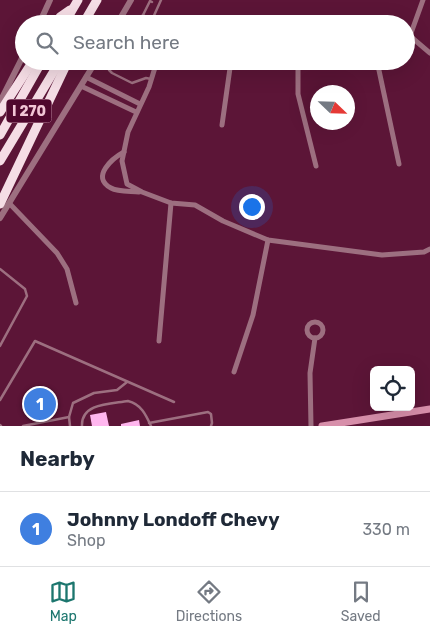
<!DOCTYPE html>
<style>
:root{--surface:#fff;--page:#f6f6f7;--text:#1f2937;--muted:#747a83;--line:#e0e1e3;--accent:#1c766e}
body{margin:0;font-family:Rubik,sans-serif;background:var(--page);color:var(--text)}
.controls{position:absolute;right:15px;bottom:15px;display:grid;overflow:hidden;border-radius:8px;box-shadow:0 5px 20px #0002}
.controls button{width:45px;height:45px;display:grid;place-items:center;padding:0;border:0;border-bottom:1px solid var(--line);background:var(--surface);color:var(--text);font:25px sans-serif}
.compass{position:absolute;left:310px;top:85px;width:45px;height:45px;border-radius:50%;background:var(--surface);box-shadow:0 5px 20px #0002;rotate:113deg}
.you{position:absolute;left:251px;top:206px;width:18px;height:18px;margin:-12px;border:4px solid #fff;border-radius:50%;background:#1a73e8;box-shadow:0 0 0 8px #1a73e833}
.badge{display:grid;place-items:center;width:32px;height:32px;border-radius:50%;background:var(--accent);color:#fff;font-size:16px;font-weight:700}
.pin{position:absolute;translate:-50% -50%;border:2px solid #fff;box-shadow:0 1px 5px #0006}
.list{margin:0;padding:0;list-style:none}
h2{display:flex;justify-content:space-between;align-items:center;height:65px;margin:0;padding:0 20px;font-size:21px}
h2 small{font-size:16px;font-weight:400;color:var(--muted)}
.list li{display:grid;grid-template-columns:32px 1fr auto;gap:15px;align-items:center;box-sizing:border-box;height:75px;padding:0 20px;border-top:1px solid var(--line)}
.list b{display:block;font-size:19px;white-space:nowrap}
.list p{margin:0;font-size:16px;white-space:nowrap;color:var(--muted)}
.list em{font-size:16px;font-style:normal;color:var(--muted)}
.icon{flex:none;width:28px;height:28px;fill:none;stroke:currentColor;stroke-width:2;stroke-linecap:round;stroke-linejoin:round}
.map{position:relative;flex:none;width:430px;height:426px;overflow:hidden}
.search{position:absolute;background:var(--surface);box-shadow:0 5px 20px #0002;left:15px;right:15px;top:15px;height:55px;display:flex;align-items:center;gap:12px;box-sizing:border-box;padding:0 18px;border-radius:28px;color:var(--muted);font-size:19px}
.sheet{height:140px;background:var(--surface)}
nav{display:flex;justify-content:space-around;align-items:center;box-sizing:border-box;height:70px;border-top:1px solid var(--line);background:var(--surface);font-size:14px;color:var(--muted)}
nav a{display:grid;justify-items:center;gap:2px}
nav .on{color:var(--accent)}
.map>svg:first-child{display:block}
.building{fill:#ffb6ee}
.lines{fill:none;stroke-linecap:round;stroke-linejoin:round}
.service{stroke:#9d6f80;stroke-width:2.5}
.minor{stroke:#9d6f80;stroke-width:5}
.tertiary{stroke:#9d6f80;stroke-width:6}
.secondary{stroke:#d78faa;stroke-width:7}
.motorway{stroke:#f5dde5;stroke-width:9}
.labels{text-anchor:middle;stroke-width:5;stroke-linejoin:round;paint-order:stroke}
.shield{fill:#4f072d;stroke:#c18da3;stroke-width:1}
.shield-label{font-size:14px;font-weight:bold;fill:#f2c6d6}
</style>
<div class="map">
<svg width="430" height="426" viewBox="0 0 430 426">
<rect width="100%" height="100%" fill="#5c1537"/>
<g class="building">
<path d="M106 412 109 426H92L90 415Z"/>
<path d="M139 420 140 426H121V424Z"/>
</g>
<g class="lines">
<g class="service">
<path d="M152 2 150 1 143 15 152 20 161 0"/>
<path d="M136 24 143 15"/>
<path d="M112 61 109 70 112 73 132 83 146 78 151 79"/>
<path d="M0 269 25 289 27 296 0 346"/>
<path d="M0 400 35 341 174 402"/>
<path d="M149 423 208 412 211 414 212 423 211 426"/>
<path d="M0 425 1 426"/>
<path d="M23 426 69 417"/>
<path d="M70 426 69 417 73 403 94 393 117 390 127 382"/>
<path d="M82 426C81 403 111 404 128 401 141 404 146 415 151 426"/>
</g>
<g class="minor">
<path d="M406 36H410L430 53"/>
<path d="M406 39 410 36 423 0"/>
<path d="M157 61 149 87 128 132 122 161 127 184 142 192 171 203 195 205 223 221 268 240 382 255 424 252 430 249"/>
<path d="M298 61V94L316 166"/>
<path d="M377 61 399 164"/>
<path d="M86 77 140 104"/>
<path d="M81 86 136 112"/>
<path d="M222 125 231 61"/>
<path d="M124 152C113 158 90 177 111 188 118 192 131 191 139 192"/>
<path d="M9 203 57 253 67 269 76 303"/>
<circle cx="315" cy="330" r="8"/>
<path d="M159 341 171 203"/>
<path d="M234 372 253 315 268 240"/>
<path d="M311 426 310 373 315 338"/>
</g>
<g class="tertiary">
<path d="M39 24 50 0"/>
<path d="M117 24 131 0"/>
<path d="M0 102 24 54"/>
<path d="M0 218 96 61"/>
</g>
<path class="secondary" d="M322 426 430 409"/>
<g class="motorway">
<path d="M56 24 60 17 70 10"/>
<path d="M64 24 78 0"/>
<path d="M83 24 97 0"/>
<path d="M0 112 33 61"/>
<path d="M0 135 42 61"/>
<path d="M0 161 60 61"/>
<path d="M0 204 68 61"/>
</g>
</g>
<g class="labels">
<rect class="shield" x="6.5" y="99.5" width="45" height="23" rx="4"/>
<g class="shield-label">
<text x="29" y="116">I 270</text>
</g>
</g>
</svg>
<div class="controls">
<button><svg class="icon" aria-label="locate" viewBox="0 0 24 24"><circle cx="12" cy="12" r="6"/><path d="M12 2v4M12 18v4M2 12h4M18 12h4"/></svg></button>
</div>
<svg class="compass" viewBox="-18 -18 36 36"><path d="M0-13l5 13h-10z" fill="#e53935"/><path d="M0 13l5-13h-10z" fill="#747a83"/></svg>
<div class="you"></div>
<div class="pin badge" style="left:40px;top:404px;background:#3f7fe0">1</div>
<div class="search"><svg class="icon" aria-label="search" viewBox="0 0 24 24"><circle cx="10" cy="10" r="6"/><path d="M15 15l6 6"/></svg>Search here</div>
</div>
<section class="sheet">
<h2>Nearby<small></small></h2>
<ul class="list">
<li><span class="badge" style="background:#3f7fe0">1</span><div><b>Johnny Londoff Chevy</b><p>Shop</p></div><em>330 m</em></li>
</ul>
</section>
<nav>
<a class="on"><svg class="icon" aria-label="map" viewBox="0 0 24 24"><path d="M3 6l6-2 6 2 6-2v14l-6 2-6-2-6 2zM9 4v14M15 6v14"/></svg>Map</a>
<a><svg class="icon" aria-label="directions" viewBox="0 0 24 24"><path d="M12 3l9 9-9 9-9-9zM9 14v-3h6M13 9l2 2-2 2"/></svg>Directions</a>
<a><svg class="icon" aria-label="saved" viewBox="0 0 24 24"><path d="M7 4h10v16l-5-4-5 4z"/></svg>Saved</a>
</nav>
